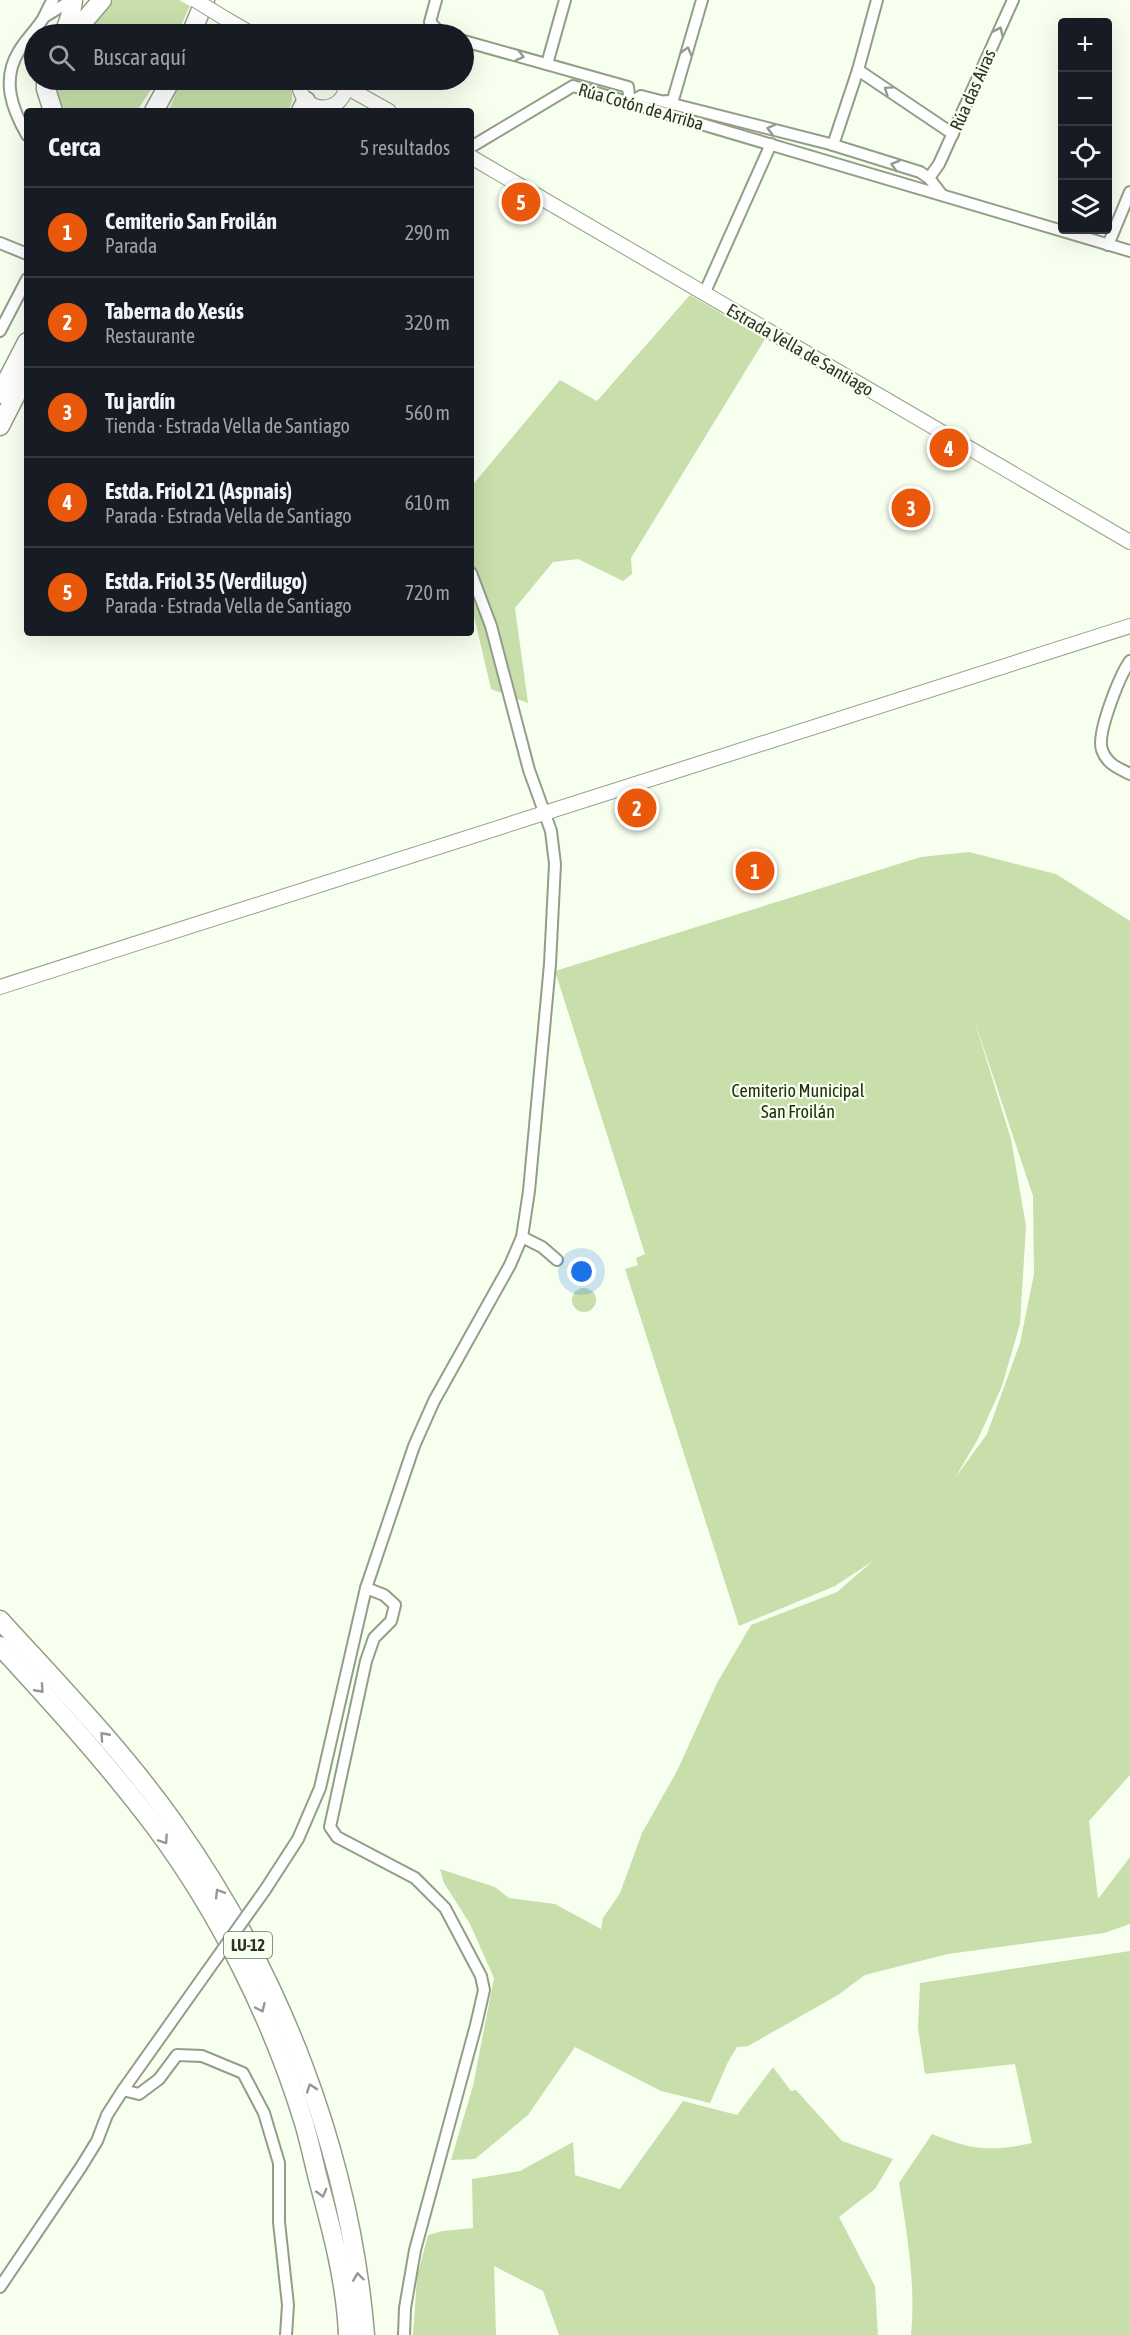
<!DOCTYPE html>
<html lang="es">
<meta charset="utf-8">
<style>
:root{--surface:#171b24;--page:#20242c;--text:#f1f3f6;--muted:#9ea1a6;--line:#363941;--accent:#ea580c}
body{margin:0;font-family:"Asap Condensed",sans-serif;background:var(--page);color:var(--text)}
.controls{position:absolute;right:18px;top:18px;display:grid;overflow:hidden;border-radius:6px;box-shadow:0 6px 24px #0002}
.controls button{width:54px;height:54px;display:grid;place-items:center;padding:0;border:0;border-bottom:2px solid var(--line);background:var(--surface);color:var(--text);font:30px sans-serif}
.you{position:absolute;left:582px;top:1272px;width:21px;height:21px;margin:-15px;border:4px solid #fff;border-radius:50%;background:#1a73e8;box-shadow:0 0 0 9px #1a73e833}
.badge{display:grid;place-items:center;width:39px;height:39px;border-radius:50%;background:var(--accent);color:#fff;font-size:20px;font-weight:700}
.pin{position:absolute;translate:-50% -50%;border:3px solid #fff;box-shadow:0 2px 6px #0006}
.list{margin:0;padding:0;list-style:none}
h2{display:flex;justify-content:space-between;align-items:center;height:78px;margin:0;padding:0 24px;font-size:26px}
h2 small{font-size:20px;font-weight:400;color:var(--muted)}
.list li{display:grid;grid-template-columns:39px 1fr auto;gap:18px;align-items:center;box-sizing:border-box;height:90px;padding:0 24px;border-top:2px solid var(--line)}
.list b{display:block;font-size:22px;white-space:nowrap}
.list p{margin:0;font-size:20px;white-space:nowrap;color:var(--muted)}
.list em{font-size:20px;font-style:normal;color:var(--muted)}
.icon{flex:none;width:33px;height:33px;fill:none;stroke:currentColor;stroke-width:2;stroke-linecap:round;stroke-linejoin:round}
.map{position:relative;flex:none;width:1130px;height:2335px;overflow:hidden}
.search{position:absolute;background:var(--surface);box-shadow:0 6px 24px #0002;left:24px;top:24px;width:450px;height:66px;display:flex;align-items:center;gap:15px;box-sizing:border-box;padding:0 21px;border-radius:33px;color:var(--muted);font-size:22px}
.panel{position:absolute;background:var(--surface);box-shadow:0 6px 24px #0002;left:24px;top:108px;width:450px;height:528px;border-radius:6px}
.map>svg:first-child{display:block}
.green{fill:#c8dfac;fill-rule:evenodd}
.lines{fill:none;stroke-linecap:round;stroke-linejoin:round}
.street-casing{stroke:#939e86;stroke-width:14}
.secondary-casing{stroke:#939e86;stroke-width:16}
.highway-casing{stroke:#939e86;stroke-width:21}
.street{stroke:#fff;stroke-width:10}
.secondary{stroke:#fff;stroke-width:14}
.highway{stroke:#fff;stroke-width:18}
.street-bridge-casing{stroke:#939e86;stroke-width:14;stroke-linecap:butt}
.secondary-bridge-casing{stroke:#939e86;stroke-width:16;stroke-linecap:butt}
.street-bridge{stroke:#fff;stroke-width:10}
.secondary-bridge{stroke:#fff;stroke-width:14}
.oneway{stroke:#969893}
.labels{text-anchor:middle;stroke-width:4.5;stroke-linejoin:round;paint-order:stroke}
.shield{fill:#f7ffef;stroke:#6a6f63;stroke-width:1.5}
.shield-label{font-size:16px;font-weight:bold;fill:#2d3127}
.street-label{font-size:18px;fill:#2d3127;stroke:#f7ffef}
.park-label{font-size:18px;fill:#212e0d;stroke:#f7ffef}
</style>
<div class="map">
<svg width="1130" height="2335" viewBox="0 0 1130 2335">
<rect width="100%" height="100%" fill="#f7ffef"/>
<g class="green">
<path d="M113 0H179L190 6 177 34H83Z"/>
<path d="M57 80H157L137 111H66L58 100Z"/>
<path d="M182 80H290C293 90 294 102 288 111H168Z"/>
<path d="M690 295 765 339 631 558 632 574 623 581 578 559 553 562 515 608 528 703 491 689 471 603V487L560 380 597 401Z"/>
<path d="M969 852 1056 874 1130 921V1775L1089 1821 1098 1899 1130 1857V1924L1104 1933 948 1954 865 1975 838 1995 748 2046 737 2047 728 2062 710 2103 661 2091 575 2047 528 2115 475 2159 451 2160 473 2086 494 1978 470 1924 444 1883 440 1869 495 1887 509 1898 555 1904 601 1929 603 1918 620 1893 642 1833 677 1771 717 1683 751 1625 837 1592 873 1561 835 1586 739 1626 625 1269 638 1265 636 1258 645 1254 555 971 921 857ZM973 1016 1033 1196 1034 1274 1020 1343 987 1434 955 1478 978 1439 1002 1386 1020 1324 1026 1226 1011 1139Z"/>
<circle cx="584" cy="1300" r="12"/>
<path d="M1130 1951V2335H911C916 2284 907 2234 899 2183L932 2134C971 2150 990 2152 1032 2143L1015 2064 925 2074 918 2028 920 1983Z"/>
<path d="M773 2067 791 2091 796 2090 842 2141 893 2159 875 2189 839 2217 875 2286 878 2335H559L543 2291 494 2266 496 2335H413L417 2277 428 2235 443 2231 473 2228 472 2179 520 2171 573 2142 575 2175 620 2189 683 2101 737 2115Z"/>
</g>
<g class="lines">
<defs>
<g id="street">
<path d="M436 0 430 22 441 34"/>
<path d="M44 17 72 0"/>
<path d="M464 41 628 87 630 103"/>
<path d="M547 64 565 0"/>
<path d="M858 70 953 134"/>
<path d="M666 101 672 103 702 0"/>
<path d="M630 103 641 96 830 144 920 172 929 178 942 195"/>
<path d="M27 135C12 109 1 80 19 51 26 39 37 29 44 17 47 11 49 5 53 0"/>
<path d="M833 145 858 70 877 0"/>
<path d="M471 147 573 86 1130 251"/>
<path d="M929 178 939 164 1013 0"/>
<path d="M0 243 27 254"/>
<path d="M1108 245 1130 192"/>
<path d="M704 294 771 144"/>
<path d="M0 331 27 279"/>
<path d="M1130 661C1120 675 1096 734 1102 750 1107 764 1118 768 1130 774"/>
<path d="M522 1237 542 1247 557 1260"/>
<path d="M366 1588 384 1595 395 1605 391 1621 374 1638 366 1661 330 1827 337 1837 415 1878 445 1908 481 1976 484 1990 476 2025 415 2250 405 2308 404 2335"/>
<path d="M265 1890 298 1839 320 1788 366 1588 414 1446 434 1401 510 1265 522 1237 529 1191 550 964 555 864 551 831 529 770 491 626 471 573"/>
<path d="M123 2090 139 2094 159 2079 177 2055 202 2056 243 2073 264 2113 279 2163V2222L288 2305 286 2335"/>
<path d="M0 2287 81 2167 97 2141 107 2115 123 2090 206 1973"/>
</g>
<g id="secondary">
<path d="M226 19 252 34"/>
<path d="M299 80C298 117 349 116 346 80"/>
<path d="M346 87 389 111"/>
<path d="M471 157 1130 542"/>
<path d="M0 987 1130 626"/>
</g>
<g id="highway">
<path d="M64 34 71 14 73 0"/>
<path d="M73 34 102 0"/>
<path d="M191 34 205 0"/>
<path d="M46 80V89L53 111"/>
<path d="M154 111 171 80"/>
<path d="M301 111 306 101"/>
<path d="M0 394 27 342"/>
<path d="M0 426 27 373"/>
<path d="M0 1620C60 1686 123 1751 174 1823 280 1972 350 2153 365 2335"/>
<path d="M0 1646C54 1705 108 1764 156 1828 220 1914 273 2021 304 2123 309 2140 313 2158 317 2175 331 2227 346 2281 348 2335"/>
</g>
</defs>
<use href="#street" class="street-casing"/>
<use href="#secondary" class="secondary-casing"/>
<use href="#highway" class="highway-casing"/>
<use href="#street" class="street"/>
<use href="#secondary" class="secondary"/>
<use href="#highway" class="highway"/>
<defs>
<path id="street-bridge" d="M206 1973 265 1890"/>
<path id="secondary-bridge" d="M195 0 226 19"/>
</defs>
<use href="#street-bridge" class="street-bridge-casing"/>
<use href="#secondary-bridge" class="secondary-bridge-casing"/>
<use href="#street-bridge" class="street-bridge"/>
<use href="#secondary-bridge" class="secondary-bridge"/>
</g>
<defs><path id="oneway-chevron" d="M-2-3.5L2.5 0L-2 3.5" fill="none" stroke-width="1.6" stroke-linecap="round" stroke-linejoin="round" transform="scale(1.5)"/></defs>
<g class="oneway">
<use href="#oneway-chevron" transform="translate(999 31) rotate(-66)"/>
<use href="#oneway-chevron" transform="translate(687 51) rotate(-74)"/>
<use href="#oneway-chevron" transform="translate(520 56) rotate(15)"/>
<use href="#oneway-chevron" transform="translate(888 90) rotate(-146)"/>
<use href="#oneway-chevron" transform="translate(771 129) rotate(-165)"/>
<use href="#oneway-chevron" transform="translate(895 165) rotate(-164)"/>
<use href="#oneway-chevron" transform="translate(40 1689) rotate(48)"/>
<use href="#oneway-chevron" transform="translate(104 1736) rotate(-132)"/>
<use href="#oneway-chevron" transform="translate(164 1840) rotate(56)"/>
<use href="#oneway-chevron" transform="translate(219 1893) rotate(-121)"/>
<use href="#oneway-chevron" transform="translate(261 2008) rotate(65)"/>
<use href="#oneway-chevron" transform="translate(311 2088) rotate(-109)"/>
<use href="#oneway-chevron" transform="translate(322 2193) rotate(75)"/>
<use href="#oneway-chevron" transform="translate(358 2277) rotate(-97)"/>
</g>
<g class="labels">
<rect class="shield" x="224" y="1932" width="48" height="26" rx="4.5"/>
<g class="shield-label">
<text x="248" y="1951">LU-12</text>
</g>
<g class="street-label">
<text transform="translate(973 90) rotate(-66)" y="6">Rúa das Airas</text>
<text transform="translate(641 107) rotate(16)" y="6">Rúa Cotón de Arriba</text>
<text transform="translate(800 350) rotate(30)" y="6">Estrada Vella de Santiago</text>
</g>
<g class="park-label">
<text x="798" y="1097">Cemiterio Municipal<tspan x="798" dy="21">San Froilán</tspan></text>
</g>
</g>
</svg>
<div class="controls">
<button>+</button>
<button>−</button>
<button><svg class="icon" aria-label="locate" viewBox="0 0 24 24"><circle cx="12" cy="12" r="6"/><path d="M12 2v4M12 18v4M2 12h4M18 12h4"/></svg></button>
<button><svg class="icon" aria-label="layers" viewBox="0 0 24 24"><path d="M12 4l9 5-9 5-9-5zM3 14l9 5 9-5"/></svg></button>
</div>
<div class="you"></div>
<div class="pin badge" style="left:755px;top:871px">1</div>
<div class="pin badge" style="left:637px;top:808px">2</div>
<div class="pin badge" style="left:911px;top:508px">3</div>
<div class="pin badge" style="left:949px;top:448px">4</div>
<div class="pin badge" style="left:521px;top:202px">5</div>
<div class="search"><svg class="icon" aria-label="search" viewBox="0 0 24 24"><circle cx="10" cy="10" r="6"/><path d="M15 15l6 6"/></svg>Buscar aquí</div>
<section class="panel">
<h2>Cerca<small>5 resultados</small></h2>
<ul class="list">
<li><span class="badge">1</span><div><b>Cemiterio San Froilán</b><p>Parada</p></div><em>290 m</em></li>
<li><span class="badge">2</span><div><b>Taberna do Xesús</b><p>Restaurante</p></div><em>320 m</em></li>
<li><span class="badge">3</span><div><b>Tu jardín</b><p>Tienda · Estrada Vella de Santiago</p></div><em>560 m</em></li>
<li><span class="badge">4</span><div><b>Estda. Friol 21 (Aspnais)</b><p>Parada · Estrada Vella de Santiago</p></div><em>610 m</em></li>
<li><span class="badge">5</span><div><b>Estda. Friol 35 (Verdilugo)</b><p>Parada · Estrada Vella de Santiago</p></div><em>720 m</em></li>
</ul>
</section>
</div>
